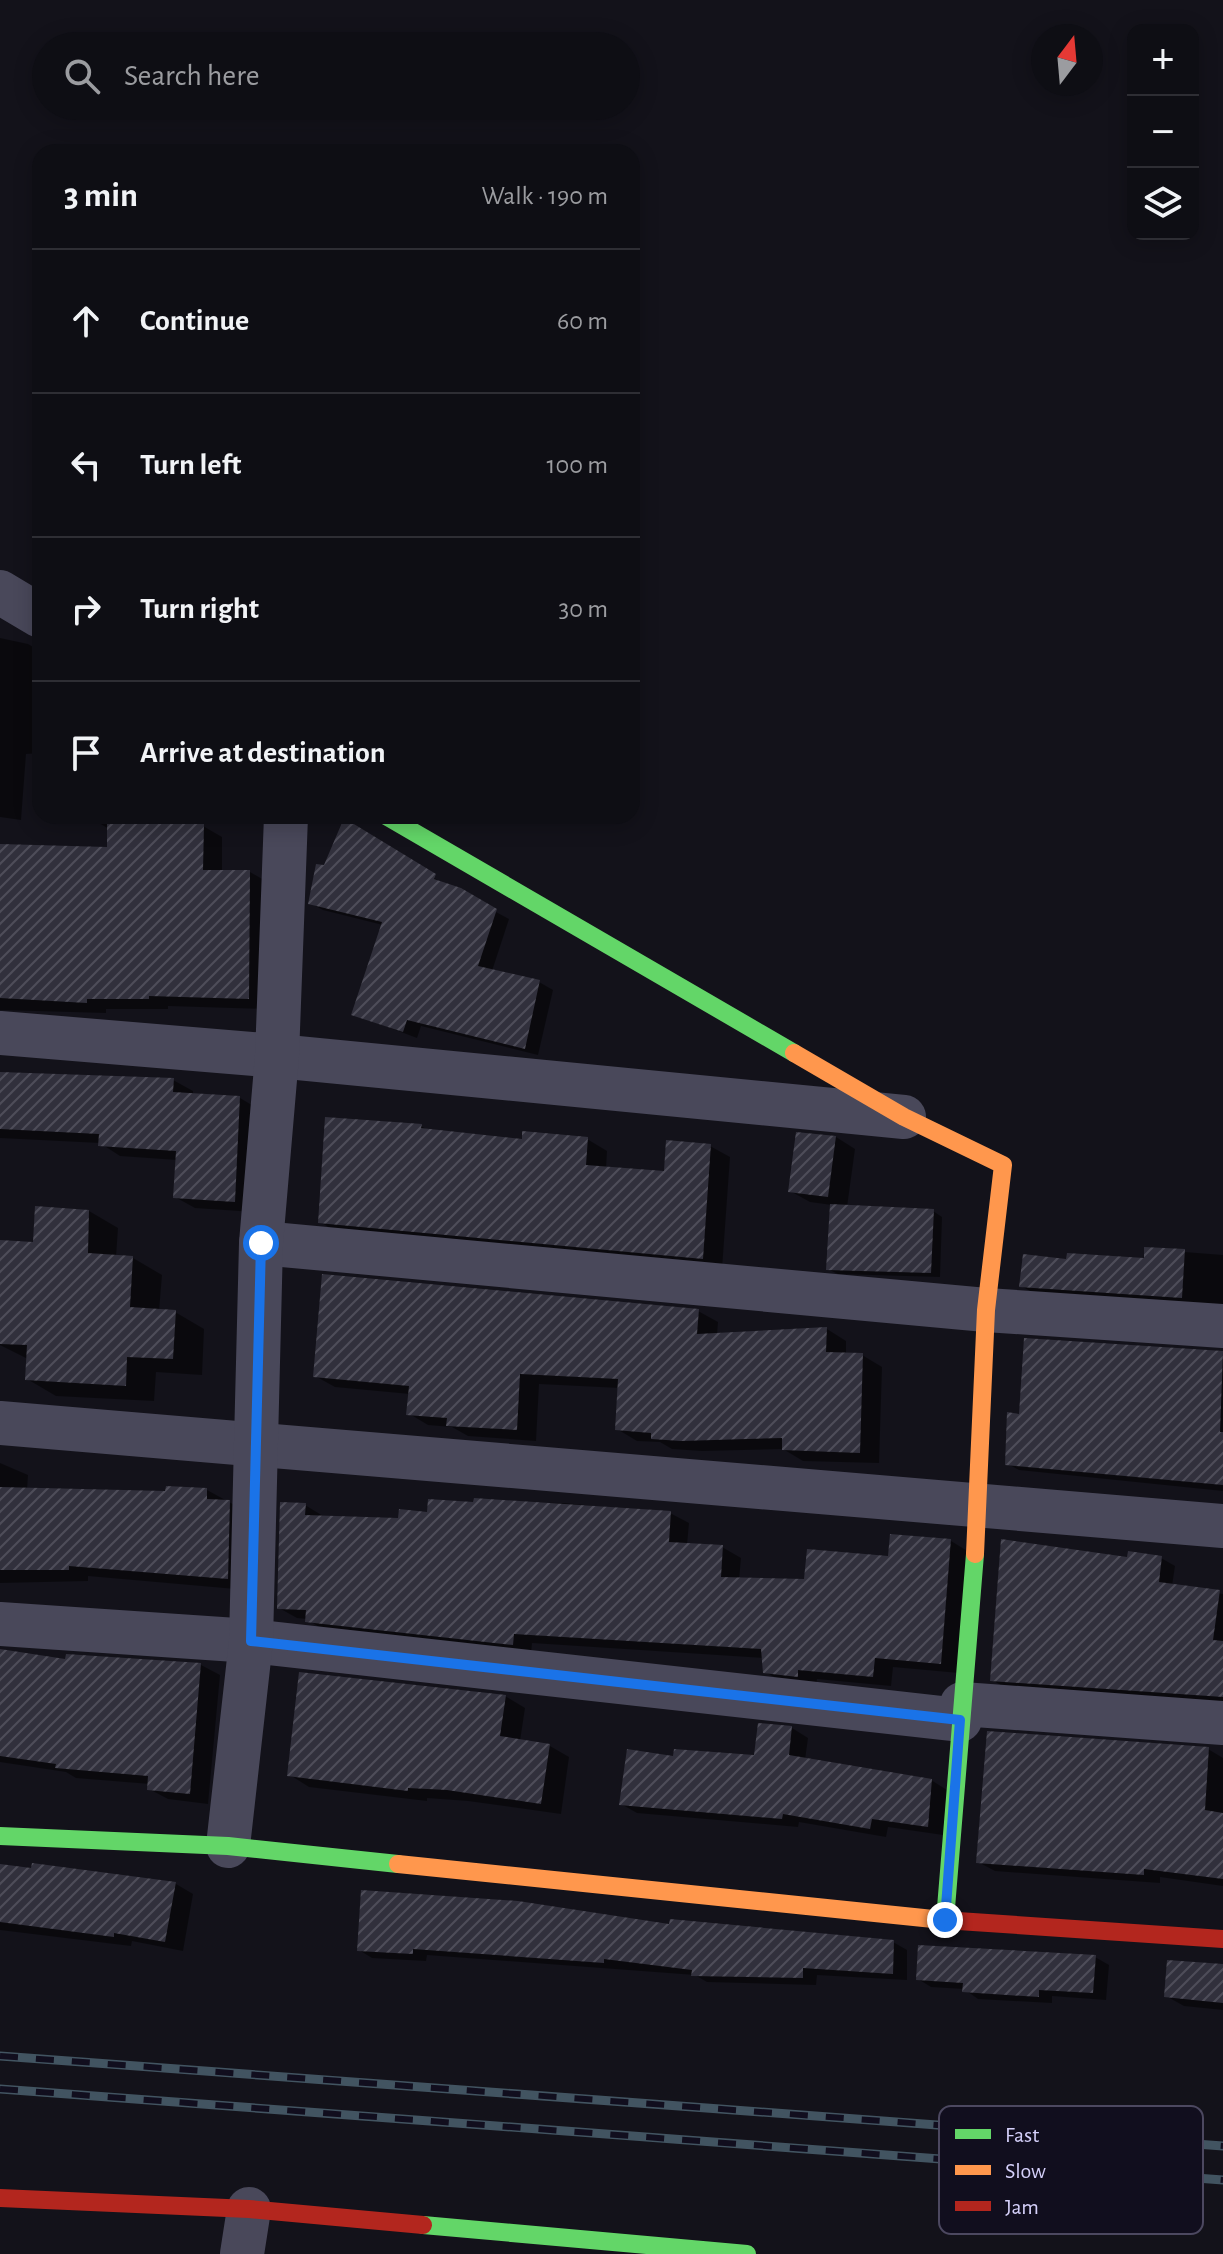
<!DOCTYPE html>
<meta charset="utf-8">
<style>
:root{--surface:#0e0e14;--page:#1c1c22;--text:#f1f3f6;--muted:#9b9ca0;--line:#2e2e34}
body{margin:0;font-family:"Alegreya Sans",sans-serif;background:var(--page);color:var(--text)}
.controls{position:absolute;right:24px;top:24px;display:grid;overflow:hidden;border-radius:16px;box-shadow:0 4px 20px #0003}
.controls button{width:72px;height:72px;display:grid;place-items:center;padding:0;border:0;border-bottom:2px solid var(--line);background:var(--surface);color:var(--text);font:40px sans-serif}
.compass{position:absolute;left:1031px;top:24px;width:72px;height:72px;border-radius:50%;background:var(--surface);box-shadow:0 4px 20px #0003;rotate:16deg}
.stop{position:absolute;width:24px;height:24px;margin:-18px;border:6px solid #1a73e8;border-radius:50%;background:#fff}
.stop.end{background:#1a73e8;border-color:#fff;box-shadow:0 2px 8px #0008}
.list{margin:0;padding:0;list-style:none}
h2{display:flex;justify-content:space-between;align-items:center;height:104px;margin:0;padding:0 32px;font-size:34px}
h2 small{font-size:26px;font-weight:400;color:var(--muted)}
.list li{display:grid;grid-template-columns:52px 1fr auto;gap:24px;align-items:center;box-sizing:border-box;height:144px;padding:0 32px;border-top:2px solid var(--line)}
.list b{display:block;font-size:30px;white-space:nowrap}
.list em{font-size:26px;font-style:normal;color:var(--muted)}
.icon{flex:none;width:44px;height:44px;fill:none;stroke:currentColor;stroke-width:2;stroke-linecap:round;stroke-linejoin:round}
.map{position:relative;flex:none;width:1223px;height:2254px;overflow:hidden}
.search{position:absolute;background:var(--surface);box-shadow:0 4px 20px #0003;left:32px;top:32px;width:608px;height:88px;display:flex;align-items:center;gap:20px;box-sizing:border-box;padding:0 28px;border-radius:44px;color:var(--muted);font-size:30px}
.panel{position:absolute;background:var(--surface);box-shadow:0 4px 20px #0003;left:32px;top:144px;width:608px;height:680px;border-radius:24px}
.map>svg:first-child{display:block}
.shadow{fill:#0007}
.building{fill:url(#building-hatch)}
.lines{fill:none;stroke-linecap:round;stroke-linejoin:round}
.street{stroke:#49485a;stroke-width:44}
.fast{stroke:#63d668;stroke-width:18}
.slow{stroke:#ff974d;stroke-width:18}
.jam{stroke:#b3261e;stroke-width:18}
.rail-casing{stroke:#425461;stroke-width:9}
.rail{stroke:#110e1e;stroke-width:6;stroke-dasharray:18;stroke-linecap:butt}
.route{stroke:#1a73e8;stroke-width:10}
.key{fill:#110e1e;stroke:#4c4860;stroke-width:2}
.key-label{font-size:22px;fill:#d5d0fa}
</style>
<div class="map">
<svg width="1223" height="2254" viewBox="0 0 1223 2254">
<defs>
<pattern id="building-hatch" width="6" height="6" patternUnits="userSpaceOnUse" patternTransform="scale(2)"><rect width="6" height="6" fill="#31303c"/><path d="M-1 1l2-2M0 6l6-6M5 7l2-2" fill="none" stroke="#4e4d59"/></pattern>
</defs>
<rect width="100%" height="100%" fill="#13121a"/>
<g class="shadow">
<path d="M0 638 28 644 40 651 36 685 40 687V753L26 754 21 820 0 817Z"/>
<path d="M99 816H175L174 825 203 826 222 837V872H250L269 883 268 1009 168 1006V1009H106V1013L0 1010V866L118 864 119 835 99 823Z"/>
<path d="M345 821 447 886 509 919 492 971 539 982 553 990 538 1055 421 1026 417 1038 353 1014 383 925 323 910 310 903Z"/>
<path d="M0 1074 173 1080 193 1091V1095L240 1098 260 1110 254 1212 195 1208 175 1197 177 1160 120 1156 100 1143 0 1138Z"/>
<path d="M421 1126 429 1131 524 1141 587 1139 607 1151 606 1169 666 1174 710 1146 730 1157 722 1269 339 1233 320 1222Z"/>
<path d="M836 1137 855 1149 847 1207 933 1211 942 1217 940 1277 838 1274 828 1269 832 1205 810 1202 790 1191Z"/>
<path d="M89 1211 118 1228 116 1257 133 1258 162 1275 159 1311 175 1312 204 1329 202 1375 156 1372 154 1401 56 1396 27 1379 28 1359 0 1345V1242L35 1244Z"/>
<path d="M1146 1249 1223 1255V1305L1032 1292 1021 1286 1068 1261 1146 1260Z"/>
<path d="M698 1311 718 1322 717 1335 827 1329 846 1341V1355H862L882 1367 879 1463 803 1461 783 1449 702 1451 672 1449 660 1442 637 1441 617 1429 620 1388 539 1384 536 1441 468 1436 452 1427 428 1425 408 1413 410 1394 335 1387 315 1376Z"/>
<path d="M1026 1340 1223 1353V1491L1019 1470 1008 1464 1021 1416Z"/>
<path d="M0 1463 28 1475 27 1490 167 1493 207 1490 249 1513 247 1590 88 1576V1581L0 1583Z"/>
<path d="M430 1502 563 1503 670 1513 689 1523 687 1545 722 1547 741 1558 739 1580 806 1581 951 1541 969 1552 959 1673 893 1667 891 1686 817 1679 816 1686 784 1682 765 1672 764 1658 532 1643 531 1654 325 1631 307 1619 297 1618 279 1608 305 1505 323 1516 400 1520 429 1514Z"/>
<path d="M1161 1558 1175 1566 1172 1586 1223 1594V1703L1006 1688 992 1680 1129 1559Z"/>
<path d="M0 1651 67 1661 201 1665 220 1675 208 1804 168 1799 149 1789 150 1784 76 1778 66 1772 0 1762Z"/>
<path d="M505 1696 525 1708 520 1741 550 1746 569 1757 561 1814 468 1801 427 1798V1801L309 1787 290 1775Z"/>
<path d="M792 1728 808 1738 805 1760 931 1780 947 1790 943 1835 888 1827 886 1837 799 1822 798 1827 637 1813 621 1804 675 1758 756 1757Z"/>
<path d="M1208 1749 1223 1758V1886L1160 1877V1883L995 1871 978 1862Z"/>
<path d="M34 1865 176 1884 193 1894 183 1951 132 1941 131 1946 0 1930V1866L33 1870Z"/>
<path d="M671 1926 893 1942 907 1950V1980L817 1975 816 1985 707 1982 695 1975 427 1955 426 1961 372 1958 359 1950Z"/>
<path d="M1095 1957 1109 1965 1106 2000 1052 1996V2003L978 1999 964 1989 931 1987 918 1979Z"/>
<path d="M1223 1966V2010L1184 2006 1166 1996Z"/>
</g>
<g class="building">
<path d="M344 818 436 874 434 879 461 888 497 909 478 966 540 980 525 1049 407 1020 403 1032 351 1015 382 922 308 904 316 864 324 865Z"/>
<path d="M107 822 204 824 203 870H250L249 999 149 996V999H87V1003L0 998V844L107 847Z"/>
<path d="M0 1072 174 1078 173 1092 240 1096 235 1202 173 1198 176 1151 98 1146 99 1134 0 1129Z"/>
<path d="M325 1117 422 1124 421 1128 522 1139V1131L588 1137 586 1165 664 1171 666 1140 711 1144 703 1259 318 1223Z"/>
<path d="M796 1132 836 1136 828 1197 788 1192Z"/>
<path d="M830 1204 934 1209 931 1273 826 1270Z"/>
<path d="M35 1206 89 1210 88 1253 133 1256 130 1307 176 1310 173 1359 127 1357 126 1386 25 1380 27 1345 0 1344V1240L33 1242Z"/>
<path d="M1144 1247 1185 1249 1182 1298 1019 1287 1023 1254 1066 1259 1067 1253 1144 1258Z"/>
<path d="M322 1274 699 1309 697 1334 827 1327 826 1352 863 1353 860 1453 782 1450V1438L681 1441 651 1439V1433L615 1430 618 1379 520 1374 517 1430 446 1426 447 1418 406 1415 409 1386 313 1377Z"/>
<path d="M1024 1338 1223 1351 1220 1432H1223V1485L1005 1465 1007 1412 1019 1414Z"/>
<path d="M166 1486 207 1488V1499L230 1500 228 1579 69 1566V1570H0V1487L165 1491Z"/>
<path d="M474 1498 671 1511 669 1542 723 1545 721 1577 804 1579 807 1549 888 1556 890 1534 951 1539 941 1664 875 1658 873 1677 798 1670V1677L763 1673 761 1649 514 1634 513 1645 305 1622 306 1610 277 1609 280 1502 306 1503 305 1515 398 1518 399 1509 427 1512 428 1499 473 1502Z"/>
<path d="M1001 1539 1127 1557 1128 1551 1162 1556 1159 1582 1220 1590 1213 1640 1223 1641V1697L990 1681Z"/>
<path d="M0 1649 65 1659 66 1654 201 1663 190 1794 147 1790 148 1776 55 1768 56 1764 0 1756Z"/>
<path d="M299 1672 506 1695 500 1736 550 1744 541 1804 447 1790 408 1788V1791L287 1776Z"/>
<path d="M758 1723 792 1726 789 1755 932 1779 928 1827 872 1819 870 1829 783 1814 782 1819 619 1805 627 1749 673 1756 674 1749 754 1755Z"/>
<path d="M987 1731 1209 1747 1205 1810 1223 1813V1879L1144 1869V1875L976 1863Z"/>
<path d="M32 1863 176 1882 165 1942 114 1933V1937L0 1922V1864L31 1868Z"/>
<path d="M361 1890 518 1901 669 1924 670 1919 894 1940 893 1974 803 1968V1978L691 1976 692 1970 604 1959V1963L413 1949V1954L357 1951Z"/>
<path d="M918 1945 1096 1955 1093 1993 1039 1990V1997L962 1992 963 1983 916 1980Z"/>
<path d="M1167 1960 1223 1964V2003L1164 1997Z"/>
</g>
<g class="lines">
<g class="street">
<path d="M0 592 40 616"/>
<path d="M0 1033 277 1056 904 1117"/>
<path d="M261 1243 986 1310 1223 1326"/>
<path d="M0 1423 1223 1526"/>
<path d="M0 1624 251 1641 960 1720 962 1704 1223 1723"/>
<path d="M228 1846 251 1641 261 1243 277 1056 286 816"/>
<path d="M242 2254 249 2209"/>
</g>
<g class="fast">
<path d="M386 816 794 1053"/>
<path d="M0 1836 228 1846 398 1864"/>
<path d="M945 1920 975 1554"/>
<path d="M423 2225 747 2254"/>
</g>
<g class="slow">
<path d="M794 1053 904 1117 1003 1165 986 1310 975 1554"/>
<path d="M398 1864 943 1920"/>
</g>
<g class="jam">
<path d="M943 1920 1223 1939"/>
<path d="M0 2198 249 2209 423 2225"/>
</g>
<defs>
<g id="rail">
<path d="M0 2056 1223 2146"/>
<path d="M0 2089 1223 2180"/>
</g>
</defs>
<use href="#rail" class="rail-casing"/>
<use href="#rail" class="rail"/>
</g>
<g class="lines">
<path class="route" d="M261 1243 251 1641 960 1720 945 1920"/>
</g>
<rect x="939" y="2106" width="264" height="128" rx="12" class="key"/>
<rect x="955" y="2129" width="36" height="10" fill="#63d668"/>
<rect x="955" y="2165" width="36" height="10" fill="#ff974d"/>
<rect x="955" y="2201" width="36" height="10" fill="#b3261e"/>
<g class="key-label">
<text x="1005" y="2142">Fast</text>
<text x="1005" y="2178">Slow</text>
<text x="1005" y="2214">Jam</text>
</g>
</svg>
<div class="controls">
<button>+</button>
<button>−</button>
<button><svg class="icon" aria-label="layers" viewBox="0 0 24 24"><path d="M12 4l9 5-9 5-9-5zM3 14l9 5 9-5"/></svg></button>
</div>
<svg class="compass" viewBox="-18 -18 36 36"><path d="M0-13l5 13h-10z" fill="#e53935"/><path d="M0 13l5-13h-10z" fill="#9b9ca0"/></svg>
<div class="stop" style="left:261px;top:1243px"></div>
<div class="stop end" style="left:945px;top:1920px"></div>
<div class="search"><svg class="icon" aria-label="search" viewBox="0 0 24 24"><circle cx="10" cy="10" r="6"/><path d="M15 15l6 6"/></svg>Search here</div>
<section class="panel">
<h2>3 min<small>Walk · 190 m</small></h2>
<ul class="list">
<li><svg class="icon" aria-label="ahead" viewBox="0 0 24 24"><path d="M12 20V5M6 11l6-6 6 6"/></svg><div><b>Continue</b></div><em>60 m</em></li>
<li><svg class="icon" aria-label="left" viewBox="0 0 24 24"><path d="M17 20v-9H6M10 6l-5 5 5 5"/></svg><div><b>Turn left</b></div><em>100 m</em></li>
<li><svg class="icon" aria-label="right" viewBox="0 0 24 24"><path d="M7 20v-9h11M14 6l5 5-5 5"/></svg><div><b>Turn right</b></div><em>30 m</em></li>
<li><svg class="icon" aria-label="arrive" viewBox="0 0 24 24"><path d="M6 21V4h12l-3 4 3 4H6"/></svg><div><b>Arrive at destination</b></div></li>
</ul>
</section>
</div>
